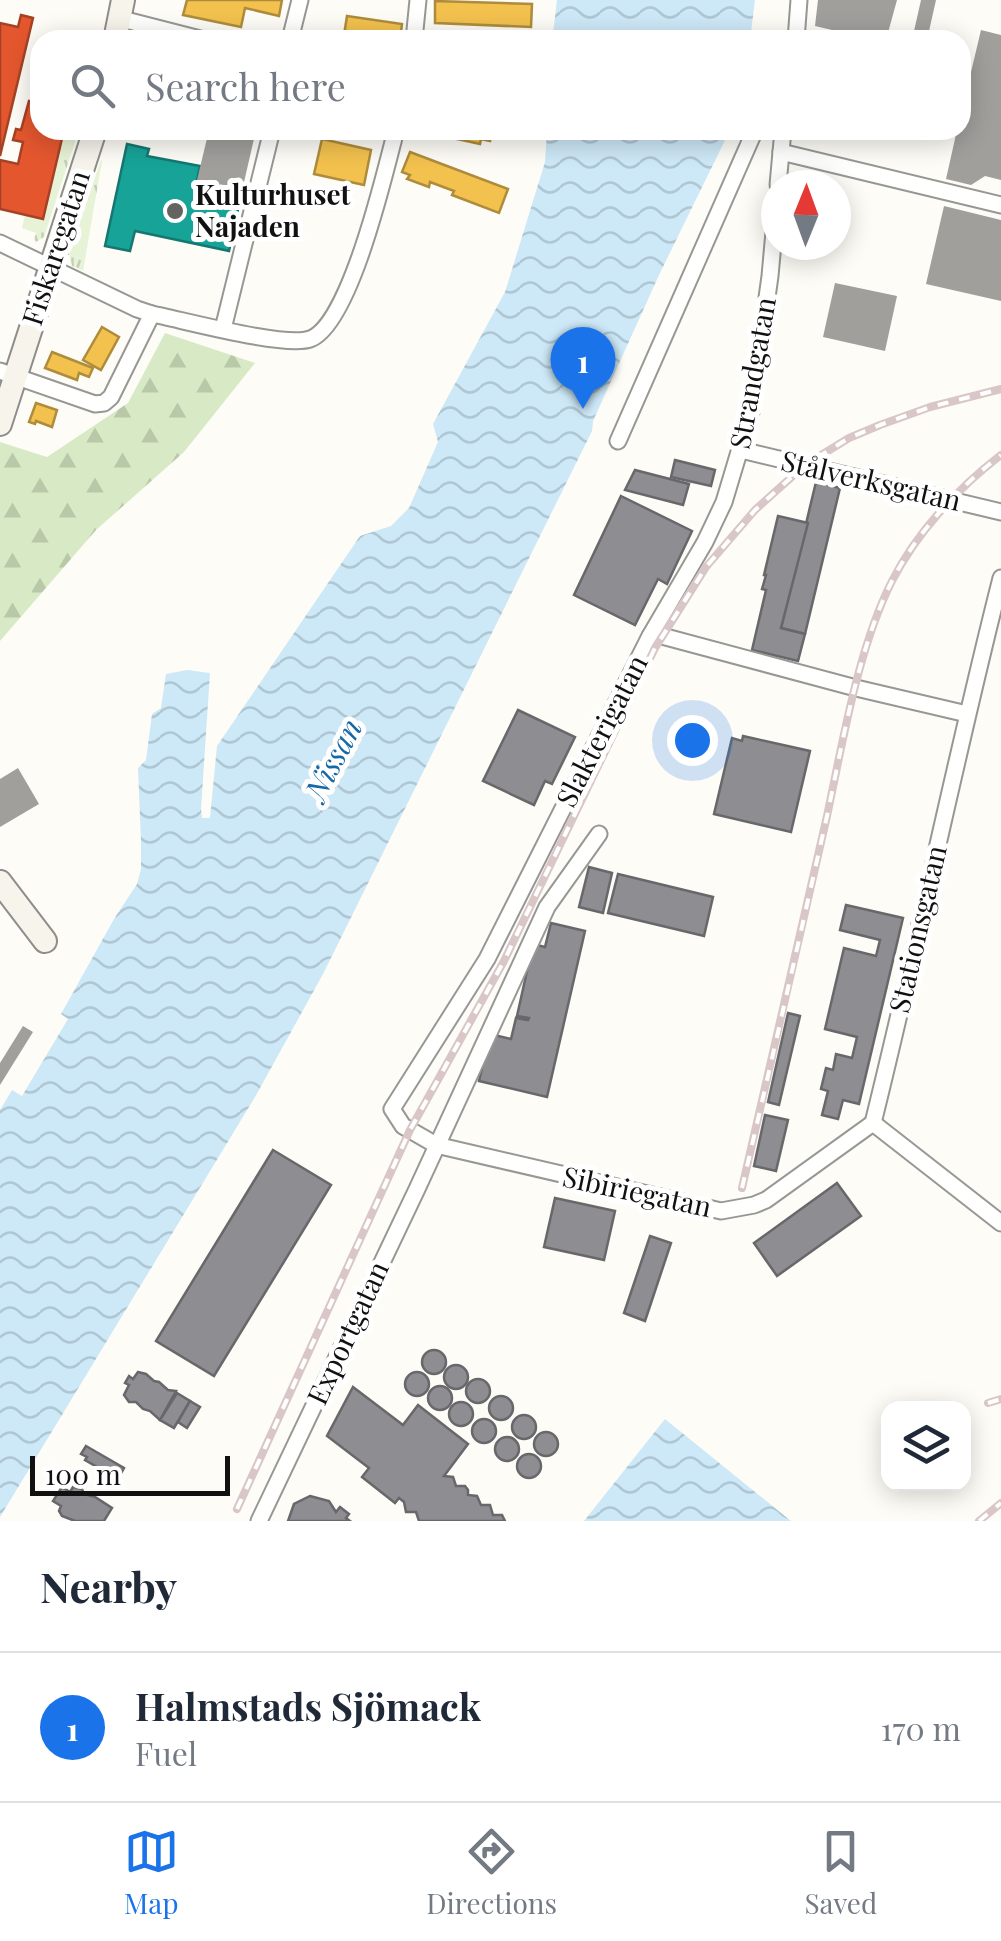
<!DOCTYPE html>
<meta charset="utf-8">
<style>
:root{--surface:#fff;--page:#f2f2f3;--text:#1f2937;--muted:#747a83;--line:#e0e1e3;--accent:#1a73e8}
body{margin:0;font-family:"Playfair Display",serif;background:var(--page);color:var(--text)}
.controls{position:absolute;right:30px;bottom:30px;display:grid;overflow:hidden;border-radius:20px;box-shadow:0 5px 25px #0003}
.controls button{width:90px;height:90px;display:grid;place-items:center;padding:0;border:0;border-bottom:2px solid var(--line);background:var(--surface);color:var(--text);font:50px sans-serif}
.compass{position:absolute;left:761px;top:170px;width:90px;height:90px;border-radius:50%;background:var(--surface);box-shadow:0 5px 25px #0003;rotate:1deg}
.scale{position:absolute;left:30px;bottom:25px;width:200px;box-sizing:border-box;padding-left:10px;border:5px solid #111;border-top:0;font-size:28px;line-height:35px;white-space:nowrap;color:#111;-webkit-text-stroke:8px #fff;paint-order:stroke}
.you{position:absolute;left:692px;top:740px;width:35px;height:35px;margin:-25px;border:8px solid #fff;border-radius:50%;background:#1a73e8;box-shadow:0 0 0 15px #1a73e833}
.badge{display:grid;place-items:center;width:65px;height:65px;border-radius:50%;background:var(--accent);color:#fff;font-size:32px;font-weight:700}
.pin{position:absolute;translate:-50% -82px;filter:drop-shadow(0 2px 5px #0008)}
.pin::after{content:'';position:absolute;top:52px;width:35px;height:30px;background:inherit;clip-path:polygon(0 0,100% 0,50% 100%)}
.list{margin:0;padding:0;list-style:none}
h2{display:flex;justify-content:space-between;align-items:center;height:130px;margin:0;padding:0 40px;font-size:42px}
h2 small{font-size:32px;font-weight:400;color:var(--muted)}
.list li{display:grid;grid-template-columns:65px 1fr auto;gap:30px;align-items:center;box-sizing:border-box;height:150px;padding:0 40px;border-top:2px solid var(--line)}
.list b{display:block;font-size:38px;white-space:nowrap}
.list p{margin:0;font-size:32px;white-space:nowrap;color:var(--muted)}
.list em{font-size:32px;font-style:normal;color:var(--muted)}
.icon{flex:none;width:55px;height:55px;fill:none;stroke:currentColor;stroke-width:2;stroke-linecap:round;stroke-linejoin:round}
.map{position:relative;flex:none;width:1001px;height:1521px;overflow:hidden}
.search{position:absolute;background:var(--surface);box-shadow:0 5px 25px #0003;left:30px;right:30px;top:30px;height:110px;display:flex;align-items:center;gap:25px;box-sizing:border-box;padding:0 35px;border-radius:30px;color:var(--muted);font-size:38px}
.sheet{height:280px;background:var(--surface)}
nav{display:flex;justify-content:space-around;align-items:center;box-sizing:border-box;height:140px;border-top:2px solid var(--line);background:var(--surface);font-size:28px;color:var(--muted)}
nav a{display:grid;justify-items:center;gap:5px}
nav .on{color:var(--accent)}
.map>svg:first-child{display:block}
.grass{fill:url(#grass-tufts)}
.forest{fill:url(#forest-firs)}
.water{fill:url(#water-waves)}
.homes{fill:#f2c14e;stroke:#ae8c3c;stroke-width:2.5}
.shops{fill:#e4572e;stroke:#a54225;stroke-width:2.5}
.public{fill:#17a398;stroke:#157770;stroke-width:2.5}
.industry{fill:#8d8d92;stroke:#68686b;stroke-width:2.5}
.building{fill:#a19f9c}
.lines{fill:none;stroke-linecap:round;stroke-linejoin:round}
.street-casing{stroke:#979795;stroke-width:19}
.secondary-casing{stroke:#8e8d8b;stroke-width:26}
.street{stroke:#fffffe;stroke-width:15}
.secondary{stroke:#f6f4eb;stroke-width:22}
.rail-casing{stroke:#d9c6c7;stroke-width:8}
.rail{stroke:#fff;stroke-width:4;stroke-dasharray:11;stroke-linecap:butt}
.poi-dot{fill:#646362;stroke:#fff;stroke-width:4}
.labels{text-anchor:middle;stroke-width:10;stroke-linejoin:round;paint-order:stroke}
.poi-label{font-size:28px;font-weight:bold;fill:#111;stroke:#fff;text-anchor:start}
.street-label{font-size:28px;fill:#111;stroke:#fff}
.water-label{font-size:30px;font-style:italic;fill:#1768a6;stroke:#fff}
</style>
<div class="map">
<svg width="1001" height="1521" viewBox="0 0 1001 1521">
<defs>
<pattern id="grass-tufts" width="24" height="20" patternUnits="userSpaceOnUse" patternTransform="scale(2.5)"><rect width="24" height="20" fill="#e7f3d7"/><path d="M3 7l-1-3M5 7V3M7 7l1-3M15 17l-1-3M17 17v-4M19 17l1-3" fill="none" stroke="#c5cfb8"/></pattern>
<pattern id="forest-firs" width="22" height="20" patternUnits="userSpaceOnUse" patternTransform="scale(2.5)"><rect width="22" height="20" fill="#d8eac5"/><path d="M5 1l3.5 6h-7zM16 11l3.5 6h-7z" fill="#b8c8a8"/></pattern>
<pattern id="water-waves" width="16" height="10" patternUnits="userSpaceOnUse" patternTransform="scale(2.5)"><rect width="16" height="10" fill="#cde8f7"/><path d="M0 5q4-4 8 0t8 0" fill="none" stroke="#afc6d3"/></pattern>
</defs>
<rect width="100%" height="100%" fill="#fdfcf7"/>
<g class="grass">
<path d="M64 130H79L44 237 36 242 34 240 36 233 22 228 25 215 43 219Z"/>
<path d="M101 160 102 161 83 271 72 266 69 253Z"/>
</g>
<path class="forest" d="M165 333 255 363 184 452 96 530 0 641V442L47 457 128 403Z"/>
<g class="water">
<path d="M557 0H755L750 40H558L553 34Z"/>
<path d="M547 130H730L659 275 593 421 592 431 323 974 255 1097 0 1517V1110L12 1090 22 1096 68 1019 61 1014 114 919 137 884 141 869V841L138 768 146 760 152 714 161 708 166 674 187 670 210 673 201 809 202 818H210L217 746 360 536 391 526 409 508 438 442 433 424 505 292 545 162Z"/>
<path d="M665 1419 791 1521H584Z"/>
</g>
<g class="homes">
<path d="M187 0H282L279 16 245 8 241 27 183 15Z"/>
<path d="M435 1 532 4 531 27 435 23Z"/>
<path d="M347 16 402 24 400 40H354L355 36 344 35Z"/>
<path d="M440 130H493L490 141 481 139 480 144 439 135Z"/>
<path d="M322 139 371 150 364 185 314 174Z"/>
<path d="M410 152 508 189 499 213 452 195 454 191 430 182 429 187 407 179 410 175 402 172Z"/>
<path d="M102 327 119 337 101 370 83 360Z"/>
<path d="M52 352 93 368 89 377 79 373 77 380 45 368Z"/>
<path d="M36 403 57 410 52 427 36 421 35 424 29 422Z"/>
</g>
<g class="shops">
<path d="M21 15 33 18 0 156V23L18 27Z"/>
<path d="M29 101 40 103V130H64L43 219 0 209V160L18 164 23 142 13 140 16 129 21 130Z"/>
</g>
<path class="public" d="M127 144 149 149 147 156 200 166 197 180 242 191 229 251 135 231 130 251 105 246Z"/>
<g class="industry">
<path d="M675 460 715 470 711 486 671 477Z"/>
<path d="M635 470 689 484 683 505 625 490Z"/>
<path d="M816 482 840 488 805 634 781 628Z"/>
<path d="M621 496 692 531 667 584 658 579 635 625 574 595Z"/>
<path d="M778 516 808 523 781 628 805 634 798 661 752 650 766 590 762 589 766 575H764Z"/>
<path d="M518 710 575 737 552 784 545 781 534 805 483 781Z"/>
<path d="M743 736 810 751 791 832 714 814 732 738 742 741Z"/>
<path d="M589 867 612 873 603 913 579 907Z"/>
<path d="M618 874 713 897 704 936 608 913Z"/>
<path d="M846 905 903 918 859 1104 843 1100 838 1119 822 1115 828 1091 821 1089 826 1068 833 1070 836 1054 852 1058 857 1037 825 1029 844 948 876 956 880 940 840 930Z"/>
<path d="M551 923 585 931 547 1097 479 1081 490 1034 511 1039 516 1018 528 1020 529 1018 517 1016 533 944 545 947Z"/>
<path d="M788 1013 800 1016 779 1105 768 1102Z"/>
<path d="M765 1115 788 1120 776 1171 754 1166Z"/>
<path d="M273 1150 331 1185 214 1376 156 1341Z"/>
<path d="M837 1183 861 1216 777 1276 754 1243Z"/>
<path d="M555 1198 615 1211 604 1260 544 1247Z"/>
<path d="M650 1236 671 1243 645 1321 624 1313Z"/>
<circle cx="434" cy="1362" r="12"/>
<circle cx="456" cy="1377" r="12"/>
<path d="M138 1372 146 1374 154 1381 159 1382 168 1390 176 1391 160 1420 150 1411 143 1409 136 1402H129L124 1395 129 1385 125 1383 129 1376 133 1379Z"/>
<circle cx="417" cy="1384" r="12"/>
<circle cx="478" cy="1391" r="12"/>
<circle cx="440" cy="1398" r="12"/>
<path d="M353 1387 403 1425 418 1405 468 1444 444 1476 453 1477 456 1486H465L468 1490V1495L477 1496 481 1505H490L493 1515H502L505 1521H419L416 1512H406L404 1502 399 1498 395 1503 362 1477 369 1468 327 1436Z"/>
<path d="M177 1393 190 1401 174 1428 160 1420Z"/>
<circle cx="501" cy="1408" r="12"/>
<path d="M190 1401 200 1407 187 1428 178 1422Z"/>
<circle cx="461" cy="1414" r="12"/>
<circle cx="524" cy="1427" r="12"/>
<circle cx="484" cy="1431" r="12"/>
<circle cx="546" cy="1444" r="12"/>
<circle cx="507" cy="1449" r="12"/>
<path d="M86 1446 124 1468 118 1479 85 1460 87 1457 81 1454Z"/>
<circle cx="529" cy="1466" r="12"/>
<path d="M62 1487 70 1492 73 1487 82 1489 84 1494 95 1497 112 1508 104 1521H75L62 1516 59 1511 61 1506 53 1501Z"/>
<path d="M310 1496 329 1501 336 1512 340 1507 349 1514 346 1518 350 1521H288L294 1504Z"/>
</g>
<g class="building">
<path d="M818 0H897L886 40H875L815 26Z"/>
<path d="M921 0H936L927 40H912Z"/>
<path d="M981 30 1001 35V180L985 176 971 185 946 179 957 130H961V114Z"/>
<path d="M209 130H256L242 191 197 180Z"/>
<path d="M944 206 1001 220V301L926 284Z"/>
<path d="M835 283 897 296 885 351 823 337Z"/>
<path d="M18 768 39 804 0 827V779Z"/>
<path d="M23 1026 33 1032 0 1085V1063Z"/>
</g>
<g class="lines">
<defs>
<g id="street">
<path d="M118 18 204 40"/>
<path d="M290 40 300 0"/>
<path d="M414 40 418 0"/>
<path d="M796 40 799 0"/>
<path d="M781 152 1001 205"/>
<path d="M778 185 783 130"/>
<path d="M776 210 770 276 751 412 724 502 705 542 650 636 487 959 392 1109 403 1126 436 1145 721 1211 754 1205 766 1200 873 1123"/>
<path d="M0 243 137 309 152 314C183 320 285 348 310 339 350 325 385 172 396 130"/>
<path d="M223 329 272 130"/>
<path d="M0 371 95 404 104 403 111 397 152 314"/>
<path d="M618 441 755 130"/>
<path d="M741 450 1001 512"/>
<path d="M650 636H662L856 688 967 714"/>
<path d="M873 1123C918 942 955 759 1001 578"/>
<path d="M873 1123 1001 1223"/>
<path d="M259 1521 417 1189 547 907 599 834"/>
</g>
<g id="secondary">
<path d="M115 40 123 0"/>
<path d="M0 424 95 130"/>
<path d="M0 882 45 941"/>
</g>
</defs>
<use href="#street" class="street-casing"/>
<use href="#secondary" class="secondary-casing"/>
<use href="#street" class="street"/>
<use href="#secondary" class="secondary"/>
<defs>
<g id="rail">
<path d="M742 1188C771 1064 799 940 827 816 843 741 858 648 892 581 917 532 958 488 1001 455"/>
<path d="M988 1403 1001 1399"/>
<path d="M237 1509 410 1130 504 961 655 648 706 567 755 510 805 465 849 438 880 425 930 407 1001 389"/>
<path d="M979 1521 1001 1503"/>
</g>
</defs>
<use href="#rail" class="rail-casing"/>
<use href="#rail" class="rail"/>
</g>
<circle class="poi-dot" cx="175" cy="211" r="10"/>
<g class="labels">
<g class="poi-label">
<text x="195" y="205">Kulturhuset<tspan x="195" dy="32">Najaden</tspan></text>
</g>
<g class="street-label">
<text transform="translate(56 248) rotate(-72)" y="10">Fiskaregatan</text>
<text transform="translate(753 373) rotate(-80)" y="10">Strandgatan</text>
<text transform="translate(871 481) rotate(13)" y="10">Stålverksgatan</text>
<text transform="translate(602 731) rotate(-63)" y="10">Slakterigatan</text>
<text transform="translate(918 929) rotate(-77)" y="10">Stationsgatan</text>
<text transform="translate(637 1192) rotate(12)" y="10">Sibiriegatan</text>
<text transform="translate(348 1333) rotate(-65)" y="10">Exportgatan</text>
</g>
<g class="water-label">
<text transform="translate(334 760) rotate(-62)" y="10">Nissan</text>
</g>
</g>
</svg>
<div class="controls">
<button><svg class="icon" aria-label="layers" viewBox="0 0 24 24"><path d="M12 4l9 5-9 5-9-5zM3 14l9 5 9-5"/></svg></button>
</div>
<svg class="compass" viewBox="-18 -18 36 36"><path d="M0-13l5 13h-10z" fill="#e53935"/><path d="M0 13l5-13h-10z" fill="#747a83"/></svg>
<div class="scale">100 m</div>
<div class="you"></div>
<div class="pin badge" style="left:583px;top:409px">1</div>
<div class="search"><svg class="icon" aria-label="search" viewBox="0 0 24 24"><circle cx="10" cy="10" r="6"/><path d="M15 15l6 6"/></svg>Search here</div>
</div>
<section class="sheet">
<h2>Nearby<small></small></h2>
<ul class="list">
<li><span class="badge">1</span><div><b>Halmstads Sjömack</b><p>Fuel</p></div><em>170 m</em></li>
</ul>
</section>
<nav>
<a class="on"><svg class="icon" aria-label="map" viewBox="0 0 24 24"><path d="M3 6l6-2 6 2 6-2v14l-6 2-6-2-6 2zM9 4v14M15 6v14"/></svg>Map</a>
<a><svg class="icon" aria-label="directions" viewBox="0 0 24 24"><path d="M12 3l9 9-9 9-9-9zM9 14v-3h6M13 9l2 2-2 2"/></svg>Directions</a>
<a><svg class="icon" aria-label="saved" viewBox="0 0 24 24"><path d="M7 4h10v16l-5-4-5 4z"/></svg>Saved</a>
</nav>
